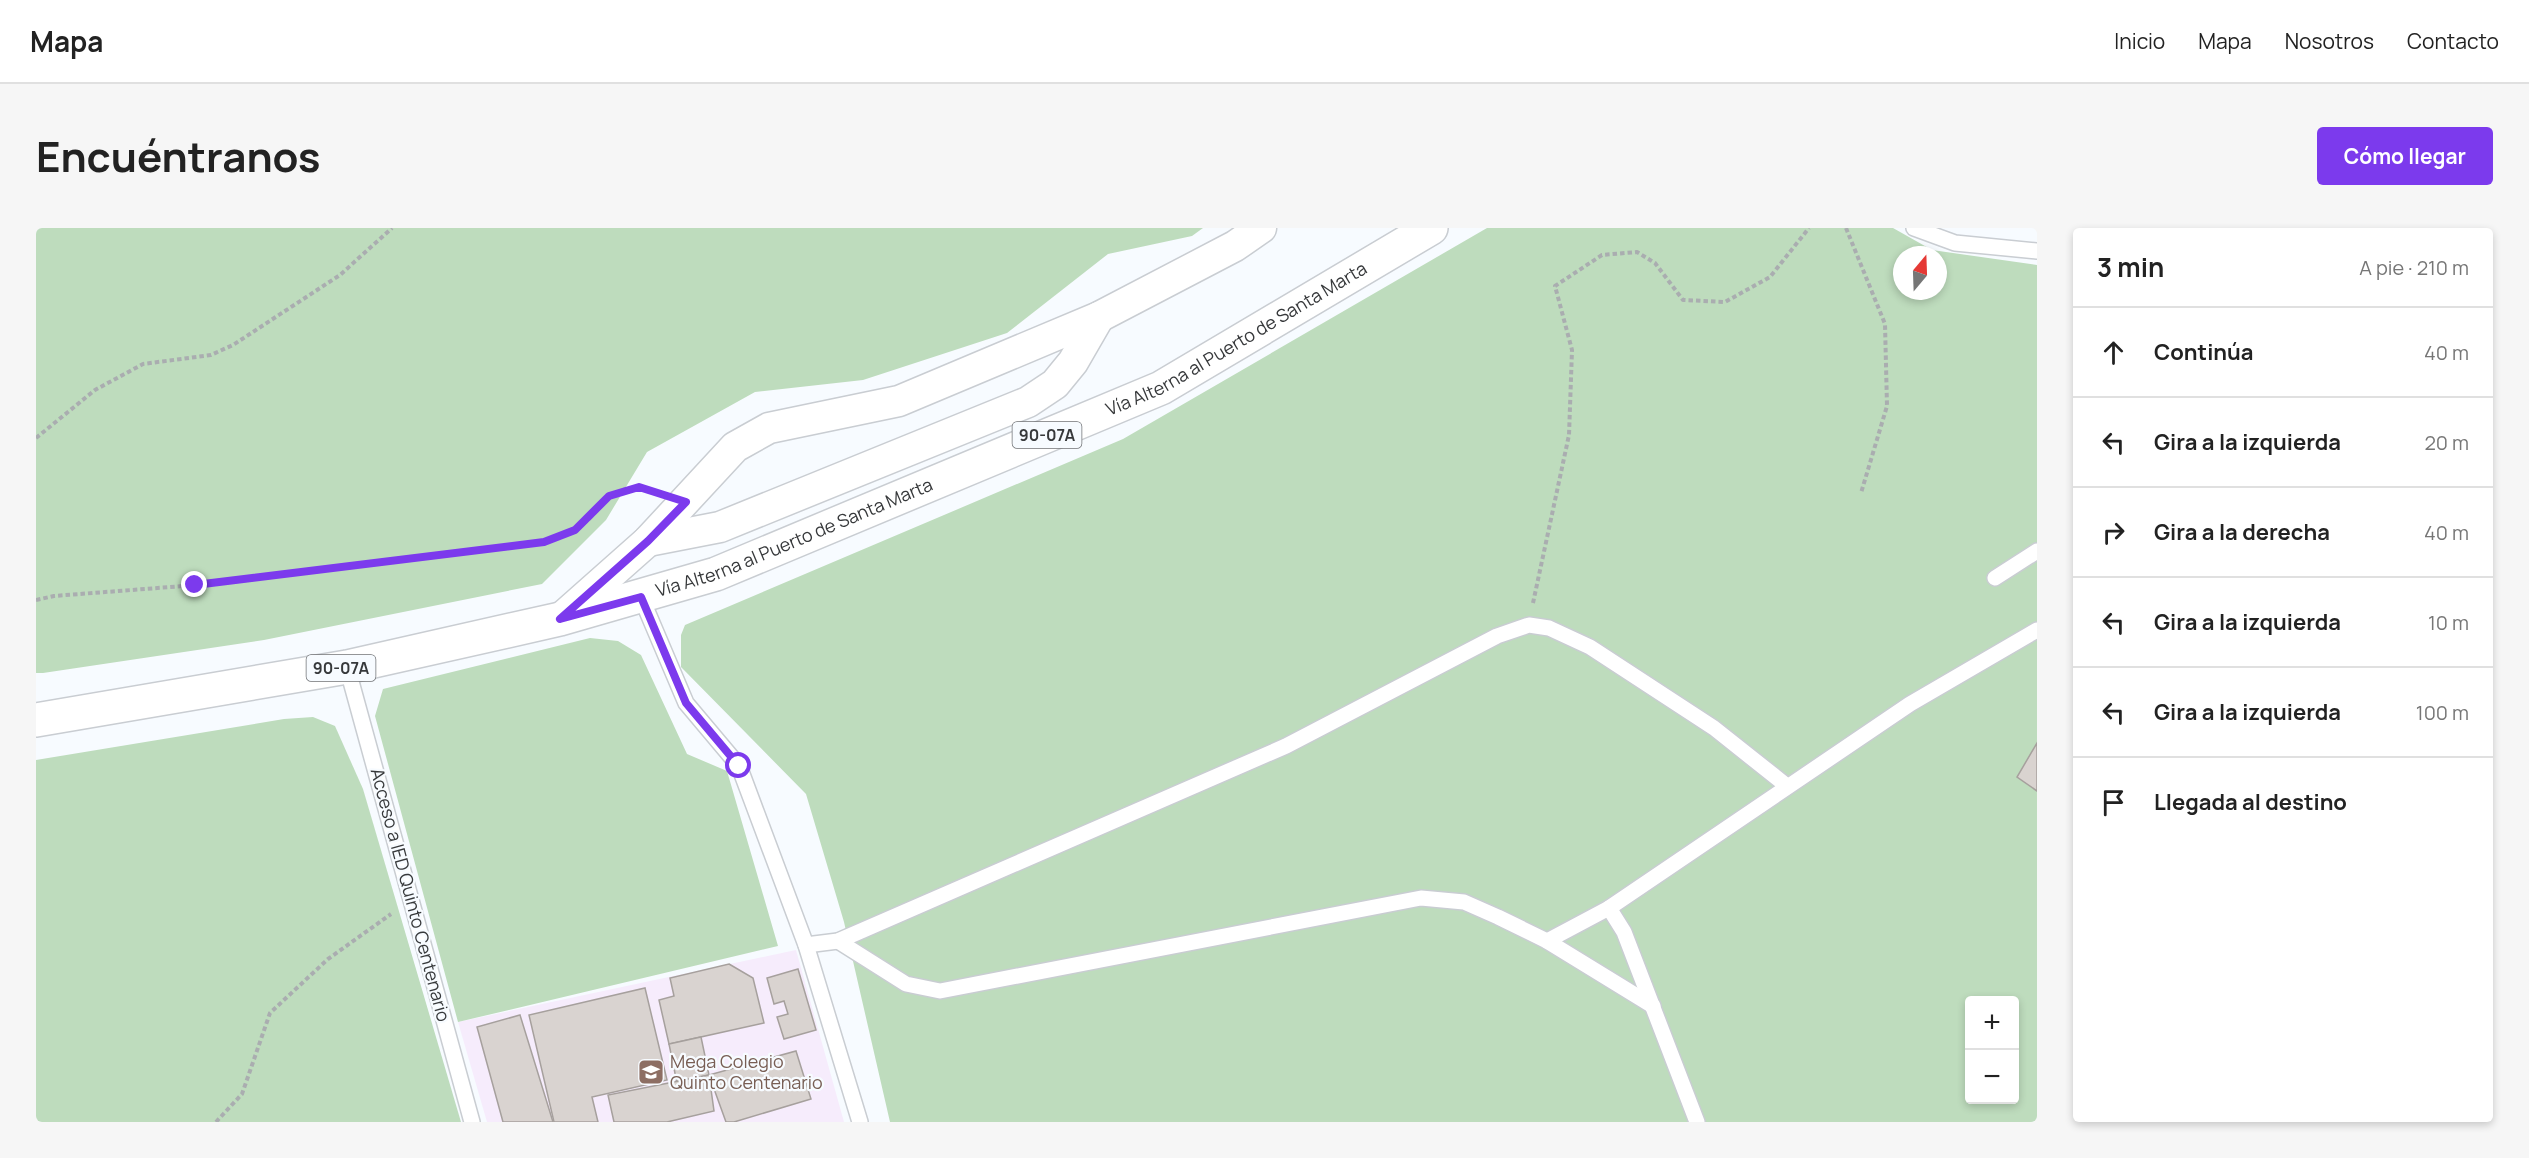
<!DOCTYPE html>
<html lang="es">
<meta charset="utf-8">
<style>
:root{--surface:#fff;--page:#f6f6f6;--text:#222;--muted:#767676;--line:#e0e0e0;--accent:#7c3aed}
body{margin:0;font-family:Manrope,sans-serif;background:var(--page);color:var(--text)}
.controls{position:absolute;right:18px;bottom:18px;display:grid;overflow:hidden;border-radius:6px;box-shadow:0 3px 9px #0003}
.controls button{width:54px;height:54px;display:grid;place-items:center;padding:0;border:0;border-bottom:2px solid var(--line);background:var(--surface);color:var(--text);font:30px sans-serif}
.compass{position:absolute;left:1857px;top:18px;width:54px;height:54px;border-radius:50%;background:var(--surface);box-shadow:0 3px 9px #0003;rotate:19deg}
.stop{position:absolute;width:18px;height:18px;margin:-14px;border:4px solid #7c3aed;border-radius:50%;background:#fff}
.stop.end{background:#7c3aed;border-color:#fff;box-shadow:0 2px 6px #0008}
.list{margin:0;padding:0;list-style:none}
h2{display:flex;justify-content:space-between;align-items:center;height:78px;margin:0;padding:0 24px;font-size:26px}
h2 small{font-size:20px;font-weight:400;color:var(--muted)}
.list li{display:grid;grid-template-columns:39px 1fr auto;gap:18px;align-items:center;box-sizing:border-box;height:90px;padding:0 24px;border-top:2px solid var(--line)}
.list b{display:block;font-size:22px;white-space:nowrap}
.list em{font-size:20px;font-style:normal;color:var(--muted)}
.icon{flex:none;width:33px;height:33px;fill:none;stroke:currentColor;stroke-width:2;stroke-linecap:round;stroke-linejoin:round}
.map{position:relative;flex:none;width:2001px;height:894px;overflow:hidden;border-radius:6px}
header{display:flex;align-items:center;gap:36px;box-sizing:border-box;height:84px;padding:0 30px;background:var(--surface);border-bottom:2px solid var(--line)}
header strong{font-size:28px}
nav{display:flex;gap:33px;margin-inline-start:auto;font-size:21px}
.intro{display:flex;align-items:center;justify-content:space-between;box-sizing:border-box;height:144px;padding:0 36px}
h1{margin:0;font-size:42px}
.button{padding:15px 27px;border-radius:6px;background:var(--accent);color:#fff;font-size:21px;font-weight:700}
main{display:flex;gap:36px;padding:0 36px}
aside{flex:1;background:var(--surface);border-radius:6px;box-shadow:0 3px 9px #0003}
.map>svg:first-child{display:block}
.education{fill:#f6ecfc}
.green{fill:#bedcbd;fill-rule:evenodd}
.building{fill:#d9d3d0;stroke:#a6a09d;stroke-width:1.5}
.lines{fill:none;stroke-linecap:round;stroke-linejoin:round}
.service-casing{stroke:#c9cdd2;stroke-width:18}
.minor-casing{stroke:#c9cdd2;stroke-width:33}
.primary-casing{stroke:#c9cdd2;stroke-width:36}
.path{stroke:#aaadb0;stroke-width:4;stroke-dasharray:4.5 3;stroke-linecap:butt}
.service{stroke:#fff;stroke-width:15}
.minor{stroke:#fff;stroke-width:30}
.primary{stroke:#fff;stroke-width:33}
.route{stroke:#7c3aed;stroke-width:8}
.labels{text-anchor:middle;stroke-width:4.5;stroke-linejoin:round;paint-order:stroke}
.shield{fill:#f7fbff;stroke:#717376;stroke-width:1.5}
.shield-label{font-size:16px;font-weight:bold;fill:#37393b}
.street-label{font-size:18px;fill:#37393b;stroke:#f7fbff}
.education-label{font-size:18px;fill:#785e54;stroke:#f7fbff;text-anchor:start}
</style>
<header>
<strong>Mapa</strong>
<nav><a>Inicio</a><a>Mapa</a><a>Nosotros</a><a>Contacto</a></nav>
</header>
<div class="intro"><h1>Encuéntranos</h1><a class="button">Cómo llegar</a></div>
<main>
<div class="map">
<svg width="2001" height="894" viewBox="0 0 2001 894">
<rect width="100%" height="100%" fill="#f7fbff"/>
<path class="education" d="M760 722 808 894H451L422 794Z"/>
<g class="green">
<path d="M0 0H1167L1156 8 1072 26 971 105 827 152 719 164 611 224 570 292 506 356 228 412 7 445H0Z"/>
<path d="M1451 0H1857L1896 22 2001 37V894H854L808 694 770 566 645 439V407L649 397 1087 211ZM1866 27H1902V63H1866ZM1934 772H1978V872H1934Z"/>
<path d="M554 410 582 413 605 427 651 526 691 543 742 718 422 794 339 488 347 461Z"/>
<path d="M277 489 299 498 327 561 425 894H0V532L248 491Z"/>
</g>
<g class="building">
<path d="M2001 515V563L1981 549Z"/>
<path d="M693 736 717 750 728 795 633 816 623 772 638 768 634 750Z"/>
<path d="M762 741 780 802 748 811 741 789 752 786 748 773 738 776 731 750Z"/>
<path d="M609 760 631 852 556 869 562 894H518L493 787Z"/>
<path d="M484 787 517 894H467L441 799Z"/>
<path d="M665 809 673 847 641 855 633 816Z"/>
<path d="M760 823 775 871 698 894H690L673 847Z"/>
<path d="M673 847 678 883 631 894H578L572 867Z"/>
</g>
<g class="lines">
<defs>
<g id="service">
<path d="M1878 0 1919 15 2001 23"/>
<path d="M1959 350 2001 323"/>
<path d="M605 369 650 475 703 538 770 717 824 894"/>
<path d="M311 439 436 894"/>
<path d="M802 713 870 756 904 763 1385 670 1428 674 1462 689 1511 713 1617 778"/>
<path d="M1511 713 1573 680"/>
<path d="M770 717 802 713 1250 518 1461 408 1493 397 1513 400 1554 419 1678 500 1751 558"/>
<path d="M1661 894 1588 704 1573 680 1874 476 2001 402"/>
</g>
<g id="minor">
<path d="M612 313 684 299 992 174 1019 156 1037 134 1063 89"/>
<path d="M524 391 612 313 699 219 733 200 863 173 1063 89 1199 18 1225 0"/>
</g>
<g id="primary">
<path id="s1" d="M0 492 311 439 524 391 680 346 1125 160 1395 0"/>
</g>
</defs>
<use href="#service" class="service-casing"/>
<use href="#minor" class="minor-casing"/>
<use href="#primary" class="primary-casing"/>
<g class="path">
<path d="M1810 0 1849 96 1851 178 1825 265"/>
<path d="M0 210 59 162 107 136 175 127 197 117 304 47 356 0"/>
<path d="M0 372 18 368 160 357 508 314C518 311 530 308 539 302 567 285 573 250 616 263"/>
<path d="M1497 375 1533 207 1536 122 1519 58 1566 27 1601 24 1619 35 1647 72 1689 74 1734 49 1773 0"/>
<path d="M180 894 206 866 234 785 292 731 355 686"/>
</g>
<use href="#service" class="service"/>
<use href="#minor" class="minor"/>
<use href="#primary" class="primary"/>
</g>
<g class="lines">
<path class="route" d="M159 357 508 314 539 302 573 268 603 259 650 274 612 313 524 391 605 369 650 475 703 538"/>
</g>
<defs>
<symbol id="school-square" viewBox="-11 -11 22 22"><rect x="-9" y="-9" width="18" height="18" rx="4" fill="#8d6e63" stroke="#f7fbff"/><path d="M0-5L7-2L0 1L-7-2ZM-4 1L0 2.5L4 1V4Q0 6-4 4Z" fill="#fff"/></symbol>
</defs>
<g fill-rule="evenodd">
<use href="#school-square" x="600" y="829" width="30" height="30"/>
</g>
<g class="labels">
<g class="shield">
<rect x="976.5" y="194" width="69" height="26" rx="4.5"/>
<rect x="270.5" y="427" width="69" height="26" rx="4.5"/>
</g>
<g class="shield-label">
<text x="1011" y="213">90-07A</text>
<text x="305" y="446">90-07A</text>
</g>
<g class="street-label">
<text dy="6" stroke="none"><textPath href="#s1" startOffset="1268">Vía Alterna al Puerto de Santa Marta</textPath></text>
<text dy="6" stroke="none"><textPath href="#s1" startOffset="782">Vía Alterna al Puerto de Santa Marta</textPath></text>
<text transform="translate(374 667) rotate(75)" y="6">Acceso a IED Quinto Centenario</text>
</g>
<g class="education-label">
<text x="634" y="840">Mega Colegio<tspan x="634" dy="21">Quinto Centenario</tspan></text>
</g>
</g>
</svg>
<div class="controls">
<button>+</button>
<button>−</button>
</div>
<svg class="compass" viewBox="-18 -18 36 36"><path d="M0-13l5 13h-10z" fill="#e53935"/><path d="M0 13l5-13h-10z" fill="#767676"/></svg>
<div class="stop" style="left:703px;top:538px"></div>
<div class="stop end" style="left:159px;top:357px"></div>
</div>
<aside>
<h2>3 min<small>A pie · 210 m</small></h2>
<ul class="list">
<li><svg class="icon" aria-label="ahead" viewBox="0 0 24 24"><path d="M12 20V5M6 11l6-6 6 6"/></svg><div><b>Continúa</b></div><em>40 m</em></li>
<li><svg class="icon" aria-label="left" viewBox="0 0 24 24"><path d="M17 20v-9H6M10 6l-5 5 5 5"/></svg><div><b>Gira a la izquierda</b></div><em>20 m</em></li>
<li><svg class="icon" aria-label="right" viewBox="0 0 24 24"><path d="M7 20v-9h11M14 6l5 5-5 5"/></svg><div><b>Gira a la derecha</b></div><em>40 m</em></li>
<li><svg class="icon" aria-label="left" viewBox="0 0 24 24"><path d="M17 20v-9H6M10 6l-5 5 5 5"/></svg><div><b>Gira a la izquierda</b></div><em>10 m</em></li>
<li><svg class="icon" aria-label="left" viewBox="0 0 24 24"><path d="M17 20v-9H6M10 6l-5 5 5 5"/></svg><div><b>Gira a la izquierda</b></div><em>100 m</em></li>
<li><svg class="icon" aria-label="arrive" viewBox="0 0 24 24"><path d="M6 21V4h12l-3 4 3 4H6"/></svg><div><b>Llegada al destino</b></div></li>
</ul>
</aside>
</main>
